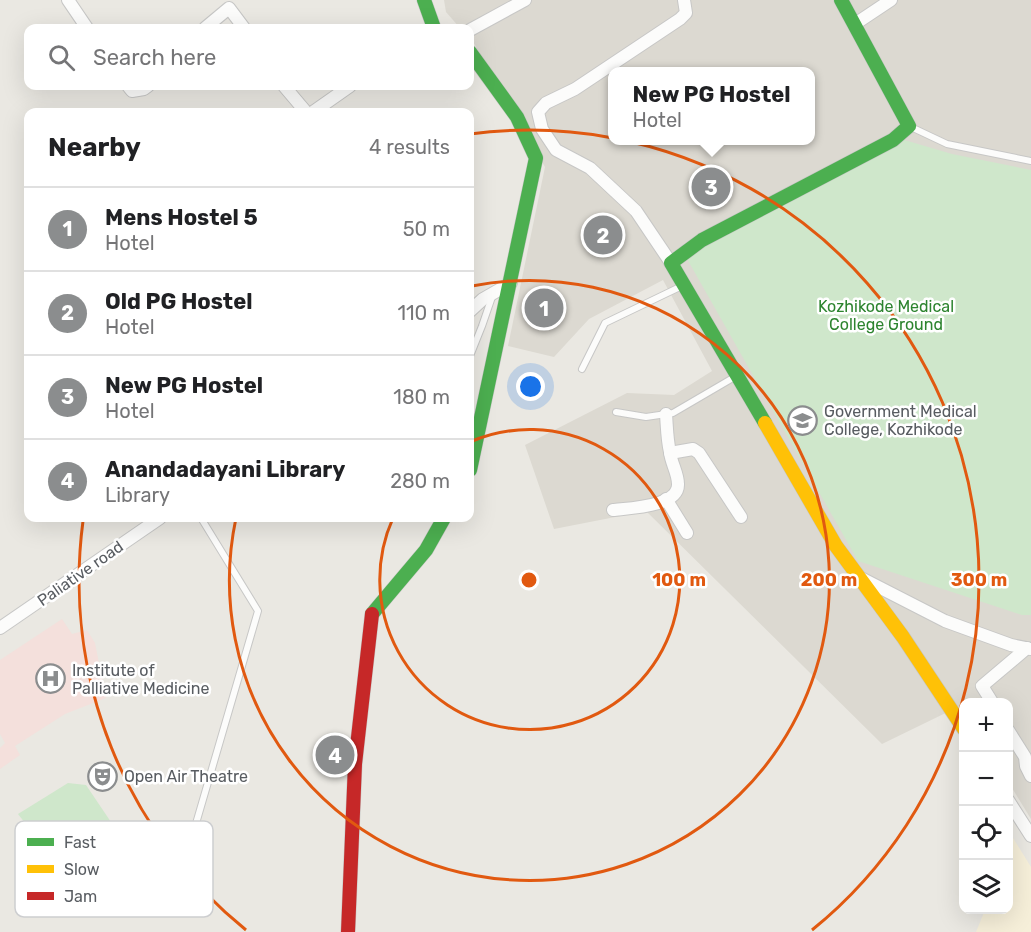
<!DOCTYPE html>
<meta charset="utf-8">
<style>
:root{--surface:#fff;--page:#f6f6f6;--text:#202124;--muted:#757577;--line:#e0e0e0;--accent:#8b8d8e}
body{margin:0;font-family:Rubik,sans-serif;background:var(--page);color:var(--text)}
.controls{position:absolute;right:18px;bottom:18px;display:grid;overflow:hidden;border-radius:12px;box-shadow:0 6px 24px #0002}
.controls button{width:54px;height:54px;display:grid;place-items:center;padding:0;border:0;border-bottom:2px solid var(--line);background:var(--surface);color:var(--text);font:30px sans-serif}
.you{position:absolute;left:531px;top:387px;width:21px;height:21px;margin:-15px;border:4px solid #fff;border-radius:50%;background:#1a73e8;box-shadow:0 0 0 9px #1a73e833}
.badge{display:grid;place-items:center;width:39px;height:39px;border-radius:50%;background:var(--accent);color:#fff;font-size:20px;font-weight:700}
.pin{position:absolute;translate:-50% -50%;border:3px solid #fff;box-shadow:0 2px 6px #0006}
.popup{position:absolute;left:608px;top:67px;width:207px;height:78px;box-sizing:border-box;display:grid;place-content:center;border-radius:12px;background:var(--surface);filter:drop-shadow(0 2px 4px #0005);font-size:20px;white-space:nowrap;color:var(--muted)}
.popup b{font-size:22px;color:var(--text)}
.popup::after{content:'';position:absolute;left:50%;top:100%;margin-left:-12px;border:12px solid transparent;border-top-color:var(--surface)}
.list{margin:0;padding:0;list-style:none}
h2{display:flex;justify-content:space-between;align-items:center;height:78px;margin:0;padding:0 24px;font-size:26px}
h2 small{font-size:20px;font-weight:400;color:var(--muted)}
.list li{display:grid;grid-template-columns:39px 1fr auto;gap:18px;align-items:center;box-sizing:border-box;height:84px;padding:0 24px;border-top:2px solid var(--line)}
.list b{display:block;font-size:22px;white-space:nowrap}
.list p{margin:0;font-size:20px;white-space:nowrap;color:var(--muted)}
.list em{font-size:20px;font-style:normal;color:var(--muted)}
.icon{flex:none;width:33px;height:33px;fill:none;stroke:currentColor;stroke-width:2;stroke-linecap:round;stroke-linejoin:round}
.map{position:relative;flex:none;width:1031px;height:932px;overflow:hidden}
.search{position:absolute;background:var(--surface);box-shadow:0 6px 24px #0002;left:24px;top:24px;width:450px;height:66px;display:flex;align-items:center;gap:15px;box-sizing:border-box;padding:0 21px;border-radius:12px;color:var(--muted);font-size:22px}
.panel{position:absolute;background:var(--surface);box-shadow:0 6px 24px #0002;left:24px;top:108px;width:450px;height:414px;border-radius:12px}
.map>svg:first-child{display:block}
.commercial{fill:#f6efd9}
.education{fill:#dcd9d1;fill-rule:evenodd}
.medical{fill:#f4e0dc}
.green{fill:#cfe7cb}
.lines{fill:none;stroke-linecap:round;stroke-linejoin:round}
.lane-casing{stroke:#c7c7c6;stroke-width:8}
.street-casing{stroke:#c7c7c6;stroke-width:14}
.fast-casing{stroke:#c5c6c4;stroke-width:15}
.slow-casing{stroke:#c5c6c4;stroke-width:15}
.jam-casing{stroke:#c5c6c4;stroke-width:15}
.lane{stroke:#fcfcfb;stroke-width:6}
.street{stroke:#fcfcfb;stroke-width:12}
.fast{stroke:#4caf50;stroke-width:14}
.slow{stroke:#ffc107;stroke-width:14}
.jam{stroke:#c62828;stroke-width:14}
.ring{fill:none;stroke:#e15910;stroke-width:3}
.labels{text-anchor:middle;stroke-width:5;stroke-linejoin:round;paint-order:stroke}
.park-label{font-size:16px;fill:#2d842f;stroke:#fff}
.poi-label{font-size:16px;fill:#585c61;stroke:#fff;text-anchor:start}
.street-label{font-size:16px;fill:#585c61;stroke:#fff}
.key{fill:#fff;stroke:#cdced0;stroke-width:1.5}
.key-label{font-size:16px;fill:#585c61}
.centre{fill:#e15910;stroke:#fff;stroke-width:3}
.ring-label{font-size:18px;text-anchor:middle;font-weight:bold;fill:#e15910;stroke:#fff;stroke-width:5;stroke-linejoin:round;paint-order:stroke}
</style>
<div class="map">
<svg width="1031" height="932" viewBox="0 0 1031 932">
<rect width="100%" height="100%" fill="#eae8e2"/>
<path class="commercial" d="M1013 838 1031 867V932H976L985 910H1008L1009 849Z"/>
<path class="education" d="M444 0H1031V819L1009 783 1008 702H964L963 711 960 706 882 744 646 511 554 529 525 445 627 393 674 395 712 371 663 280 589 319 554 357 508 346 545 167 475 45 470 39V28H460L446 12ZM612 72H810V140H612Z"/>
<path class="medical" d="M62 619 72 634 87 630 95 643 106 698 65 714 15 746 20 755 0 769V748L5 743 0 734V660Z"/>
<g class="green">
<path d="M901 139 952 154 1031 170V615H1022L858 561 686 257Z"/>
<path d="M68 783 86 785 117 831 70 881 18 814Z"/>
</g>
<g class="lines">
<defs>
<g id="lane">
<path d="M911 127 947 144 1031 161"/>
<path d="M470 356 482 326 492 297"/>
<path d="M582 369 605 323 684 285"/>
<path d="M616 412 646 417 673 413 738 375"/>
<path d="M183 868 258 611 201 518"/>
</g>
<g id="street">
<path d="M68 0 87 28"/>
<path d="M855 24 891 0"/>
<path d="M205 28 229 8 244 28"/>
<path d="M470 30 525 0"/>
<path d="M128 86 132 91 144 89 148 86"/>
<path d="M284 86 306 112"/>
<path d="M313 112 350 86"/>
<path d="M671 263 636 211 590 168 556 150 542 129 538 112 546 103 575 89 680 19 686 13 684 0"/>
<path d="M470 311 483 299 511 283"/>
<path d="M670 453 693 449 699 453 741 517"/>
<path d="M666 499 687 533"/>
<path d="M613 510C629 508 679 507 678 484 678 473 671 463 670 452 667 440 667 427 666 414"/>
<path d="M861 578 945 621 1011 645 1031 649"/>
<path d="M0 628 160 518"/>
<path d="M992 702 982 686 1027 648"/>
<path d="M1008 730 1025 757 1026 766 1031 776"/>
<path d="M1008 800 1031 836"/>
</g>
<g id="fast">
<path d="M424 0 434 28"/>
<path d="M470 52 517 117 536 158 470 470"/>
<path d="M765 423 671 263 702 240 893 140 909 126 841 0"/>
<path d="M372 614 426 550 444 518"/>
</g>
<path id="slow" d="M765 423 836 546 903 637 964 729"/>
<path id="jam" d="M348 932 355 764 372 614"/>
</defs>
<use href="#lane" class="lane-casing"/>
<use href="#street" class="street-casing"/>
<use href="#fast" class="fast-casing"/>
<use href="#slow" class="slow-casing"/>
<use href="#jam" class="jam-casing"/>
<use href="#lane" class="lane"/>
<use href="#street" class="street"/>
<use href="#fast" class="fast"/>
<use href="#slow" class="slow"/>
<use href="#jam" class="jam"/>
</g>
<g class="ring">
<path d="M470 442A150 150 0 1 1 393 518"/>
<path d="M472 286A300 300 0 1 1 236 518"/>
<path d="M246 930A450 450 0 0 1 83 521M470 134A450 450 0 0 1 812 930"/>
</g>
<defs>
<symbol id="university-ring" viewBox="-11 -11 22 22"><circle r="9.5" fill="#fff" stroke="#8b8d8e" stroke-width="1.5"/><path d="M0-5L7-2L0 1L-7-2ZM-4 1L0 2.5L4 1V4Q0 6-4 4Z" fill="#8b8d8e"/></symbol>
<symbol id="hospital-ring" viewBox="-11 -11 22 22"><circle r="9.5" fill="#fff" stroke="#8b8d8e" stroke-width="1.5"/><path d="M-5-5h3v3.5h4V-5h3V5h-3V1.5h-4V5h-3Z" fill="#8b8d8e"/></symbol>
<symbol id="theatre-ring" viewBox="-11 -11 22 22"><circle r="9.5" fill="#fff" stroke="#8b8d8e" stroke-width="1.5"/><path d="M-5-5.5Q0-4 5-5.5V0Q5 5 0 6Q-5 5-5 0ZM-3.3-2.5H-1v1.5H-3.3ZM1-2.5H3.3v1.5H1ZM-2.8 1Q0 5.5 2.8 1Z" fill="#8b8d8e"/></symbol>
</defs>
<g fill-rule="evenodd">
<use href="#university-ring" x="786" y="404" width="33" height="33"/>
<use href="#hospital-ring" x="34" y="662" width="33" height="33"/>
<use href="#theatre-ring" x="86" y="760" width="33" height="33"/>
</g>
<g class="labels">
<g class="park-label">
<text x="886" y="312">Kozhikode Medical<tspan x="886" dy="18">College Ground</tspan></text>
</g>
<g class="poi-label">
<text x="824" y="417">Government Medical<tspan x="824" dy="18">College, Kozhikode</tspan></text>
<text x="72" y="676">Institute of<tspan x="72" dy="18">Palliative Medicine</tspan></text>
<text x="124" y="782">Open Air Theatre</text>
</g>
<g class="street-label">
<text transform="translate(80 573) rotate(-35)" y="6">Paliative road</text>
</g>
</g>
<rect x="15" y="821" width="198" height="96" rx="9" class="key"/>
<rect x="27" y="838" width="27" height="8" fill="#4caf50"/>
<rect x="27" y="865" width="27" height="8" fill="#ffc107"/>
<rect x="27" y="892" width="27" height="8" fill="#c62828"/>
<g class="key-label">
<text x="64" y="848">Fast</text>
<text x="64" y="875">Slow</text>
<text x="64" y="902">Jam</text>
</g>
<circle cx="529" cy="580" r="9" class="centre"/>
<g class="ring-label">
<text x="679" y="586">100 m</text>
<text x="829" y="586">200 m</text>
<text x="979" y="586">300 m</text>
</g>
</svg>
<div class="controls">
<button>+</button>
<button>−</button>
<button><svg class="icon" aria-label="locate" viewBox="0 0 24 24"><circle cx="12" cy="12" r="6"/><path d="M12 2v4M12 18v4M2 12h4M18 12h4"/></svg></button>
<button><svg class="icon" aria-label="layers" viewBox="0 0 24 24"><path d="M12 4l9 5-9 5-9-5zM3 14l9 5 9-5"/></svg></button>
</div>
<div class="you"></div>
<div class="pin badge" style="left:544px;top:308px">1</div>
<div class="pin badge" style="left:603px;top:235px">2</div>
<div class="pin badge" style="left:711px;top:187px">3</div>
<div class="popup"><b>New PG Hostel</b>Hotel</div>
<div class="pin badge" style="left:335px;top:755px">4</div>
<div class="search"><svg class="icon" aria-label="search" viewBox="0 0 24 24"><circle cx="10" cy="10" r="6"/><path d="M15 15l6 6"/></svg>Search here</div>
<section class="panel">
<h2>Nearby<small>4 results</small></h2>
<ul class="list">
<li><span class="badge">1</span><div><b>Mens Hostel 5</b><p>Hotel</p></div><em>50 m</em></li>
<li><span class="badge">2</span><div><b>Old PG Hostel</b><p>Hotel</p></div><em>110 m</em></li>
<li><span class="badge">3</span><div><b>New PG Hostel</b><p>Hotel</p></div><em>180 m</em></li>
<li><span class="badge">4</span><div><b>Anandadayani Library</b><p>Library</p></div><em>280 m</em></li>
</ul>
</section>
</div>
